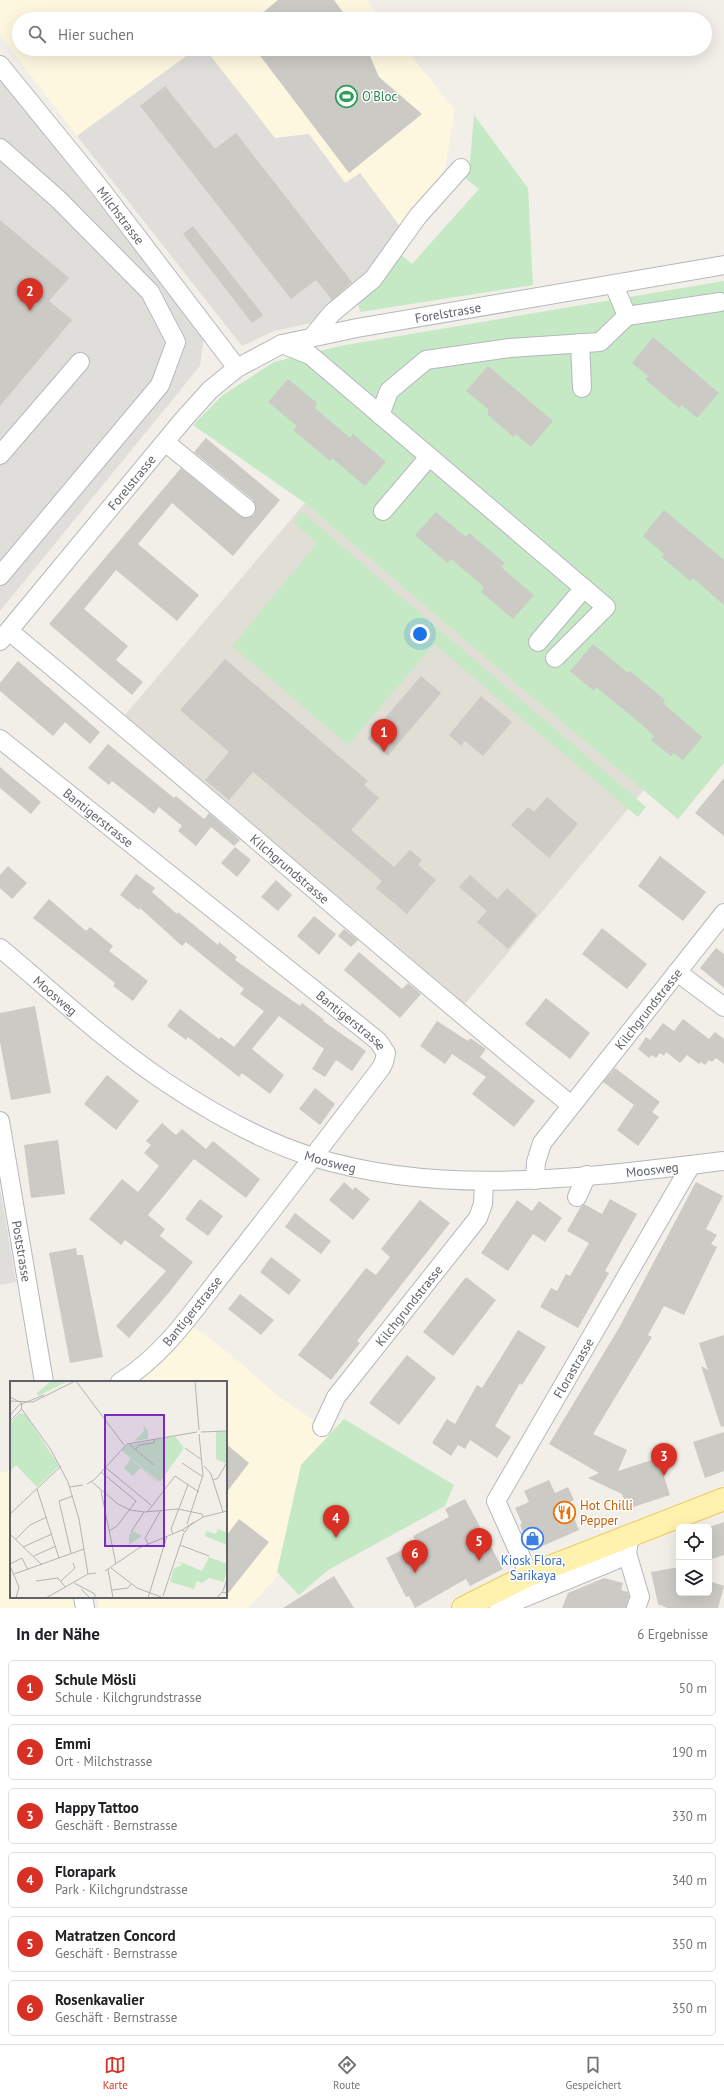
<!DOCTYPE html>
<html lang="de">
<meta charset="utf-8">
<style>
:root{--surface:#fff;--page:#f6f6f6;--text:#202124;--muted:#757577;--line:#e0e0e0;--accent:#d93025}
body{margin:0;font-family:"PT Sans",sans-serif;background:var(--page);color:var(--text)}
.controls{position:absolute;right:12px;bottom:12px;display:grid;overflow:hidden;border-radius:6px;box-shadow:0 4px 16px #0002}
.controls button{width:36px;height:36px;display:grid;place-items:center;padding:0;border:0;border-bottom:1px solid var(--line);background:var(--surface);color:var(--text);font:20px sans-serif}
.you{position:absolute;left:420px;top:634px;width:14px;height:14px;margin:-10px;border:3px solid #fff;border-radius:50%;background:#1a73e8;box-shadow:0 0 0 6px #1a73e833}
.badge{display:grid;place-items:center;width:26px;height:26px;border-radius:50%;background:var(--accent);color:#fff;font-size:13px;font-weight:700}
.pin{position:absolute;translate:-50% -33px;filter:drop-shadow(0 1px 2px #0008)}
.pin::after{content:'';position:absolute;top:21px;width:14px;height:12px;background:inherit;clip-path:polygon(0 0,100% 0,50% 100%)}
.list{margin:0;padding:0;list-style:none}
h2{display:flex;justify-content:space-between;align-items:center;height:52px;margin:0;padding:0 16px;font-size:17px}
h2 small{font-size:13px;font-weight:400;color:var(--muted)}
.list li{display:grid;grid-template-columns:26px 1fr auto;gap:12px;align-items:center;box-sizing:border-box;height:56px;margin:0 8px 8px;padding:0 8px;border:1px solid var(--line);border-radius:6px}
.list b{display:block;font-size:15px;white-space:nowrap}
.list p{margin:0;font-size:13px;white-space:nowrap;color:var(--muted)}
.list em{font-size:13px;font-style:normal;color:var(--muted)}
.icon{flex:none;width:22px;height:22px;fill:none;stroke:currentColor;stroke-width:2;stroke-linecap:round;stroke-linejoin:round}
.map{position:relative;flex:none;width:724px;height:1608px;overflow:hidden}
.search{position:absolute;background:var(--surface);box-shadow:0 4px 16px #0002;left:12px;right:12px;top:12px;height:44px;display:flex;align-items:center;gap:10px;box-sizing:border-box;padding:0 14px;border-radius:22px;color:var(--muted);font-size:15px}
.sheet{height:436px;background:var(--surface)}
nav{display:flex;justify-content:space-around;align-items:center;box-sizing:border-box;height:56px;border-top:1px solid var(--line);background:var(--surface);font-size:11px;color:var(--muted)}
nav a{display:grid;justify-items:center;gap:2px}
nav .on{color:var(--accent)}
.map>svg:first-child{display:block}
.commercial{fill:#fef7e0}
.industrial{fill:#e0deda}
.education{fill:#e1ded6}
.green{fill:#c5e8c5}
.building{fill:#cccac5}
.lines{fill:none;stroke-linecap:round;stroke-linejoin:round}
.minor-casing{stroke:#b5b8bc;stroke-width:20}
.major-casing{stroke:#f2c960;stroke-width:24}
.minor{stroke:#fff;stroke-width:18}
.major{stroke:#fff2af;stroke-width:22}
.labels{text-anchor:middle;stroke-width:3;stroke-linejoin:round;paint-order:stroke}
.leisure-label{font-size:13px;fill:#27864d;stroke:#fff;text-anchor:start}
.street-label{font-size:13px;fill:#5f6368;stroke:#fff}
.food-label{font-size:13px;fill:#c56008;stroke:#fff;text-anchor:start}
.shop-label{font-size:13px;fill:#366cbe;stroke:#fff}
.inset-road{fill:none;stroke:#b3b3b1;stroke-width:1}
.view{fill:#7b2cbf;fill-opacity:0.15;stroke:#7b2cbf;stroke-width:2}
.inset-edge{fill:none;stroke:#5f6368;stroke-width:2}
</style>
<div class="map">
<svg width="724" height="1608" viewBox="0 0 724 1608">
<rect width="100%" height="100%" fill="#f1efe8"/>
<g class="commercial">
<path d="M0 0H366L381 19H19V49H196L77 136 0 35Z"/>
<path d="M205 49H406L455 110 444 175 402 229 360 173 346 183 309 134 275 138Z"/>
<path d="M194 1327 231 1355 277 1395 333 1434 289 1563 248 1608H99L97 1597H226V1382H136Z"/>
<path d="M11 1470V1597H74L76 1608H0V1473Z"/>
</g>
<g class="industrial">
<path d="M196 49H205L275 138 309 134 345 183 360 173 402 229 378 267 316 322 274 331 242 346 77 136Z"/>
<path d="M0 78 204 337 200 366 0 611Z"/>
<path d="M0 1188 16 1282 0 1285Z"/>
</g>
<path class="education" d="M305 503 489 661 644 790 465 1004 125 715Z"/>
<g class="green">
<path d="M474 115 528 188 533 285 360 312 358 301 400 254 412 264 479 189 462 176 470 162Z"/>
<path d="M724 281V763L678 819 489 661 305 503 193 425 223 395 274 362 340 346Z"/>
<path d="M302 512 646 807 638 817 434 644 348 745 232 646 317 543 293 522Z"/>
<path d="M344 1419 454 1485 445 1506 328 1570 299 1595 277 1572 301 1465Z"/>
</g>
<g class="building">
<path d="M278 0H334L348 19H255Z"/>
<path d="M255 49H367L379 77 422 114 349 173Z"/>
<path d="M165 86 215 149 236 133 352 282 332 300 316 280 291 299 140 106Z"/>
<path d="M0 220 69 278 49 301 72 320 0 406Z"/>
<path d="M193 226 263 315 252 323 183 234Z"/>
<path d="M653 337 719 393 697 418 682 405 679 408 645 379 648 376 632 363Z"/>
<path d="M488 366 553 421 531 447 516 434 513 437 488 415V409L466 391Z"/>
<path d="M288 379 317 403 315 408 350 438 353 434 386 462 365 486 332 458 330 461 293 430 297 426 268 402Z"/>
<path d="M206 438 280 500 233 556 172 503 138 544 199 595 177 621 116 570 84 609 128 646 116 660 143 682 132 695 49 624 181 468 240 516 245 518 254 515 256 509 253 500 194 452Z"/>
<path d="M664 510 724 560V605L693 578 690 581 662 557 664 554 643 536Z"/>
<path d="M436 512 466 537 469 533 488 549 505 563 501 567 534 595 513 619 481 592 484 587 451 559 447 563 415 535Z"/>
<path d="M593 644 628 673 630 671 665 700 663 703 702 737 683 760 674 753 671 756 651 740 654 736 641 724 596 687 594 691 570 671Z"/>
<path d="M225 659 368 781 364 785 379 798 351 830 394 867 410 850 422 860 418 865 436 880 407 914 376 888 382 881 253 772 229 800 205 780 229 752 180 710Z"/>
<path d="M18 661 100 732 90 744 65 722 53 736 0 691V683Z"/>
<path d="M421 676 441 693 388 756 367 739Z"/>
<path d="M481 696 512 722 483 756 465 741 461 746 449 735Z"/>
<path d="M108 744 174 798 176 796 204 819 209 813 240 840 234 846 211 827 196 846 178 831 182 826 159 807 154 814 112 781 109 785 88 768Z"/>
<path d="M0 767 41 802 31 814 0 788Z"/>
<path d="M724 778V836L695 813Z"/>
<path d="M547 797 578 824 549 858 511 825 528 807 534 812Z"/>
<path d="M235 847 251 860 237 877 221 863Z"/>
<path d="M660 856 706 892 683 921 638 886Z"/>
<path d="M8 866 27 883 12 899 0 888V875Z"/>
<path d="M136 874 155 888 152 892 177 914 178 912 218 945 219 942 237 957 235 960 300 1006 302 1003 324 1020 323 1021 366 1051 352 1071 336 1060 325 1077 312 1069 324 1049 279 1016 252 1049 284 1075 270 1094 242 1073 239 1077 188 1037 186 1040 167 1026 180 1009 219 1039 221 1037 234 1047 264 1011 240 994 244 989 186 942 182 946 140 908 139 910 120 895Z"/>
<path d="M470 875 497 899 507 888 537 915 508 949 477 922 487 911 459 887Z"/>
<path d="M276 880 292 895 278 911 261 897Z"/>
<path d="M49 899 86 931 90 927 113 946 109 951 148 981 133 1001 113 986 115 983 33 918Z"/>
<path d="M314 916 336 934 319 955 297 936Z"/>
<path d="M602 928 647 964 627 989 582 954Z"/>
<path d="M344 929 358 940 351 947 338 936Z"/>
<path d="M716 948 724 954V988L700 968Z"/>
<path d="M359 952 402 989 408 983 421 994 400 1018 344 970Z"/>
<path d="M546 998 590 1033 570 1059 525 1024Z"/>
<path d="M35 1006 51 1093 11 1100 0 1042V1013Z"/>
<path d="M683 1019 709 1039 715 1032 724 1039V1064L716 1058 712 1062 709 1060 705 1065 701 1062 699 1064 687 1055 680 1063 666 1052 664 1056 660 1053 656 1058 652 1055 649 1058 638 1049 646 1037 650 1040 663 1023 674 1031Z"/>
<path d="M437 1021 468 1041 470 1038 486 1049 480 1057 535 1101 514 1127 472 1094 486 1077 452 1054 445 1064 420 1046Z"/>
<path d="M615 1068 660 1102 652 1112 659 1117 638 1146 617 1130 634 1105 603 1082Z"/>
<path d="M107 1075 139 1101 116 1130 84 1104Z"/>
<path d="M315 1088 335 1104 320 1125 299 1109Z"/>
<path d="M162 1123 176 1135 182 1129 206 1149 213 1141 260 1179 246 1198 194 1159 148 1215 165 1229 160 1236 193 1262 167 1295 129 1338 116 1326 166 1271 125 1240 121 1245 89 1219 122 1179 138 1192 159 1166 144 1153 151 1145 146 1141Z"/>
<path d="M58 1140 65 1194 31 1198 24 1145Z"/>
<path d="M344 1182 353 1190 355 1187 370 1199 353 1220 329 1200Z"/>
<path d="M696 1182 723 1196 706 1229 717 1235 711 1244 717 1247 684 1315 664 1306 648 1335 652 1337 593 1434 627 1450 618 1471 658 1458 670 1495 627 1509 622 1494 588 1478 599 1473 549 1444 619 1328Z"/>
<path d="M200 1199 223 1216 208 1236 185 1219Z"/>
<path d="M610 1199 637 1214 605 1271 609 1273 578 1328 540 1307 551 1288 557 1291 566 1274 570 1276 589 1243 567 1231 581 1206 584 1204 602 1214Z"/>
<path d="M420 1200 450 1223 357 1341 360 1343 331 1380 298 1355 366 1268 376 1275 390 1257 381 1249Z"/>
<path d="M517 1200 532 1211 539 1201 562 1218 545 1242 533 1234 508 1271 481 1253Z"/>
<path d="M295 1213 331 1241 321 1254 285 1227Z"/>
<path d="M76 1248 77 1255H83L103 1357 70 1363 49 1253Z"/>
<path d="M271 1257 301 1280 289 1295 260 1272Z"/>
<path d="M466 1277 496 1300 453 1356 423 1332Z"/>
<path d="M240 1294 274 1320 261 1335 228 1309Z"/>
<path d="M518 1330 546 1347 522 1385 520 1383 495 1426 511 1437 497 1458 470 1440 465 1449 458 1445 451 1456 432 1443 447 1419 455 1424 477 1385 482 1388Z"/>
<path d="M724 1335V1426L721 1427 701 1366 708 1370 699 1343Z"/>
<path d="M407 1355 436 1378 399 1425 369 1403Z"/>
<path d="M724 1432V1471L705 1478 693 1442Z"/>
<path d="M226 1444 249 1463 226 1493Z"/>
<path d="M549 1480 555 1493 568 1487 574 1500 568 1503 579 1530 531 1551 520 1525 522 1523 515 1508 529 1502 524 1491Z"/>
<path d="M465 1499 503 1569 470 1586 466 1579 415 1608 409 1596 406 1597 386 1558 416 1543 413 1536 449 1517 445 1509Z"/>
<path d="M239 1519 269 1542 226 1596V1536Z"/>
<path d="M724 1522V1555L709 1560V1527Z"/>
<path d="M679 1567V1593H709V1581L724 1586 718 1608H667L658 1604 651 1572Z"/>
<path d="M334 1576 354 1608H283Z"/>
<path d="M604 1578 623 1583 621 1590 628 1592 629 1597 626 1608H562L568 1593Z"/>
</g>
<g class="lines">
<defs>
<g id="minor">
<path id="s1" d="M0 65 100 188 237 368"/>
<path d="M0 148 58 199 150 292 176 342 160 385 0 576"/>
<path d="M627 316 720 302"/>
<path d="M313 336 332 313 373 279 418 216 461 168"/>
<path d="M580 343 582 388"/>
<path d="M282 344 310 355 606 607 555 658"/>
<path d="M380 415 389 391 426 360 510 348 600 342 627 316 614 285"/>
<path d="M165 442 246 508"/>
<path d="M0 455 80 362"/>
<path d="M383 511 429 457"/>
<path id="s2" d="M9 631C198 787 381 950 571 1105"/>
<path id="s3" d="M0 641 183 420 210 390 237 368 282 344 357 328 724 265"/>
<path d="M538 642 584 588"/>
<path id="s4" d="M0 739 378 1041 386 1053 384 1062 381 1068C330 1135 279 1202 227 1268 195 1308 165 1355 120 1382"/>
<path id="s5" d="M0 948C55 994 108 1044 167 1083 212 1113 261 1141 313 1157 446 1198 588 1177 724 1161"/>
<path d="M677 972 724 1007"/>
<path id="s6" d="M0 1121 44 1382"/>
<path id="s7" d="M535 1180 536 1162 542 1143 724 913"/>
<path d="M577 1197 587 1175"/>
<path id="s8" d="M322 1427 336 1397 478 1218 483 1204 484 1181"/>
<path d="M627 1553 640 1597 636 1608"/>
<path id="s9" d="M529 1575 496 1501 691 1165"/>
<path d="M83 1597 85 1608"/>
<path d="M499 1608 623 1557 627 1553 630 1535"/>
</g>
<path id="major" d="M463 1608 529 1575 724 1499"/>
</defs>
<use href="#minor" class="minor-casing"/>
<use href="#major" class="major-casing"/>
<use href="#minor" class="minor"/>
<use href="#major" class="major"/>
</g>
<defs>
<symbol id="stadium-ring" viewBox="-11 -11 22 22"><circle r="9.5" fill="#fff" stroke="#2e9e5b" stroke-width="1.5"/><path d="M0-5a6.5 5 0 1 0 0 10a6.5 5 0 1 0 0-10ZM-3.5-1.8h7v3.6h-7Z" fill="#2e9e5b"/></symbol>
<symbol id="restaurant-ring" viewBox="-11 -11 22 22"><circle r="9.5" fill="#fff" stroke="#e8710a" stroke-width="1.5"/><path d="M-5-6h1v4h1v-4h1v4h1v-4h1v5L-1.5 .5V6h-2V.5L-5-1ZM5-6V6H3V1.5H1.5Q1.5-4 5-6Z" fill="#e8710a"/></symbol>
<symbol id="shop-ring" viewBox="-11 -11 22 22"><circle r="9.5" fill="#fff" stroke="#3f7fe0" stroke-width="1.5"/><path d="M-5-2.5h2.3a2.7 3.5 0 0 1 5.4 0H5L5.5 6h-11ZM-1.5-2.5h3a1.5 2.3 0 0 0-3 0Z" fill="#3f7fe0"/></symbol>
</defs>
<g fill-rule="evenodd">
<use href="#stadium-ring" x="334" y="84" width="25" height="25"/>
<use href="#restaurant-ring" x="552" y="1500" width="25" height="25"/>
<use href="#shop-ring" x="520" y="1526" width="25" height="25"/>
</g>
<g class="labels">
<g class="leisure-label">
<text x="362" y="101">O'Bloc</text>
</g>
<g class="street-label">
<text dy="5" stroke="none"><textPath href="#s1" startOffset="193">Milchstrasse</textPath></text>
<text dy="5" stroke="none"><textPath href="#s3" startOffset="582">Forelstrasse</textPath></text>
<text dy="5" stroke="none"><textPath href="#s3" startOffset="206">Forelstrasse</textPath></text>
<text dy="5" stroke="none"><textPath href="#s4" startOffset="126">Bantigerstrasse</textPath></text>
<text dy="5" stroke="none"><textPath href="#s2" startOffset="368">Kilchgrundstrasse</textPath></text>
<text dy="5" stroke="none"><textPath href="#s5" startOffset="73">Moosweg</textPath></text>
<text dy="5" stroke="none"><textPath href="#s7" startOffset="209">Kilchgrundstrasse</textPath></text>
<text dy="5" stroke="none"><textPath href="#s4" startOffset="450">Bantigerstrasse</textPath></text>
<text dy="5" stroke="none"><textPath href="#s5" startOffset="397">Moosweg</textPath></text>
<text dy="5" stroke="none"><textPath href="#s5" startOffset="721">Moosweg</textPath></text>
<text dy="5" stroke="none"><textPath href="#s6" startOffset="132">Poststrasse</textPath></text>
<text dy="5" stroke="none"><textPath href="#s8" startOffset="150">Kilchgrundstrasse</textPath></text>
<text transform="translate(192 1311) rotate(-51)" y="5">Bantigerstrasse</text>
<text dy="5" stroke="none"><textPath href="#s9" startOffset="235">Florastrasse</textPath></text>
</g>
<g class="food-label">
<text x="580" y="1510">Hot Chilli<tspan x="580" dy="15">Pepper</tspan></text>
</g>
<g class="shop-label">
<text x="533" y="1565">Kiosk Flora,<tspan x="533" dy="15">Sarikaya</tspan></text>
</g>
</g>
<g transform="translate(10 1381)">
<rect width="217" height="217" fill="#f1efe8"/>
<path d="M41 0H58L28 15 27 12ZM10 32 15 33 49 85 27 106 6 84 0 90V42ZM133 44 138 50V58L124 60 134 50ZM206 50 217 51V83L206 78ZM165 55 174 67 150 101 111 69 117 64ZM119 76 147 100V101L130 87 123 95 114 87 120 79ZM208 148 217 152V164L195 155 196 150 206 153ZM123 150 132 155 119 164V154ZM199 176 217 183 214 201 199 197 192 202 187 200 184 208 160 201 164 187 173 184 168 180 192 190Z" fill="#c5e8c5"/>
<path class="inset-road" d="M66 0 114 64M185 0 189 49M0 16 12 22M0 20 23 21 65 0M11 27 41 69 58 101 69 138 78 193M0 39 1 33 9 24 34 14M0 40 11 29 12 22M191 51 217 50M119 63 144 84M175 67 192 79M126 68 129 64 144 62 145 58M172 82 193 96M194 85 201 93 213 131M95 86 141 124M91 91 126 120 107 145 99 150M203 99 208 97 216 83M82 101 108 123 120 129 134 131 168 128 192 133 193 136M77 103 84 99 117 63 187 51M60 106 73 104M27 108 49 177M91 110 106 183M138 130 165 95 189 111M0 133 51 85M177 143 193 94 189 53M172 149 175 151 179 145 193 136 217 130M121 151 134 131M0 153 32 184M163 153 161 148 178 104M6 158 20 144 37 136M138 163 135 157 151 129M170 164 199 175M13 166 42 153M61 172 49 120 63 115M24 175 46 165M0 183 12 177 18 189M0 185 9 206 6 217M101 187 127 207 151 216M98 188 103 217M95 190 129 167 172 149 184 141M4 193 74 168M26 200 48 197 55 206M51 200 65 187 63 182M64 202 85 213V217M71 208 80 217M102 209 118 207 121 203M213 210 217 198M153 215 174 152M36 217 78 193 86 192M138 217 157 155M207 217 212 211 217 212"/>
<path class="view" d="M95 34H154V165H95Z"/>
<rect width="217" height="217" class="inset-edge"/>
</g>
</svg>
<div class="controls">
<button><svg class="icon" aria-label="locate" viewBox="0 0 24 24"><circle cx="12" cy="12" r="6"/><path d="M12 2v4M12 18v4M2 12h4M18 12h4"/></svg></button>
<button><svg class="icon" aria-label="layers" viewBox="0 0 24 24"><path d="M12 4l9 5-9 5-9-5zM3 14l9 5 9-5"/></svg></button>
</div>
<div class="you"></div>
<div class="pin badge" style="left:384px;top:752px">1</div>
<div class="pin badge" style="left:30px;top:311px">2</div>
<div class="pin badge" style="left:664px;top:1476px">3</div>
<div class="pin badge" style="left:336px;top:1538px">4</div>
<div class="pin badge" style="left:479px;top:1561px">5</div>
<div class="pin badge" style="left:415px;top:1573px">6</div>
<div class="search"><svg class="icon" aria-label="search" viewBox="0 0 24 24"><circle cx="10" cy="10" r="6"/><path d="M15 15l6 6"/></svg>Hier suchen</div>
</div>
<section class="sheet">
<h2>In der Nähe<small>6 Ergebnisse</small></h2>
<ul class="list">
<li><span class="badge">1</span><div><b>Schule Mösli</b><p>Schule · Kilchgrundstrasse</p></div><em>50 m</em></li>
<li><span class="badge">2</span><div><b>Emmi</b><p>Ort · Milchstrasse</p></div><em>190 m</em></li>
<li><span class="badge">3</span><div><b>Happy Tattoo</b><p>Geschäft · Bernstrasse</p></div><em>330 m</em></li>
<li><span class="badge">4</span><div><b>Florapark</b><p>Park · Kilchgrundstrasse</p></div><em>340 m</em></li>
<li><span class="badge">5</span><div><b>Matratzen Concord</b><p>Geschäft · Bernstrasse</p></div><em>350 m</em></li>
<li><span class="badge">6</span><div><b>Rosenkavalier</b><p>Geschäft · Bernstrasse</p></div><em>350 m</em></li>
</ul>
</section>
<nav>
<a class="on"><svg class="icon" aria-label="map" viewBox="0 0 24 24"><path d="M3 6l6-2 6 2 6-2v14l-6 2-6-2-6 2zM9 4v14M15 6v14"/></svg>Karte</a>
<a><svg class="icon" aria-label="directions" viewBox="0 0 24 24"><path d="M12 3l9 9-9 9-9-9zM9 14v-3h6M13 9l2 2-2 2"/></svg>Route</a>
<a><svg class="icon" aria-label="saved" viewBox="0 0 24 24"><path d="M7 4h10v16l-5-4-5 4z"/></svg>Gespeichert</a>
</nav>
